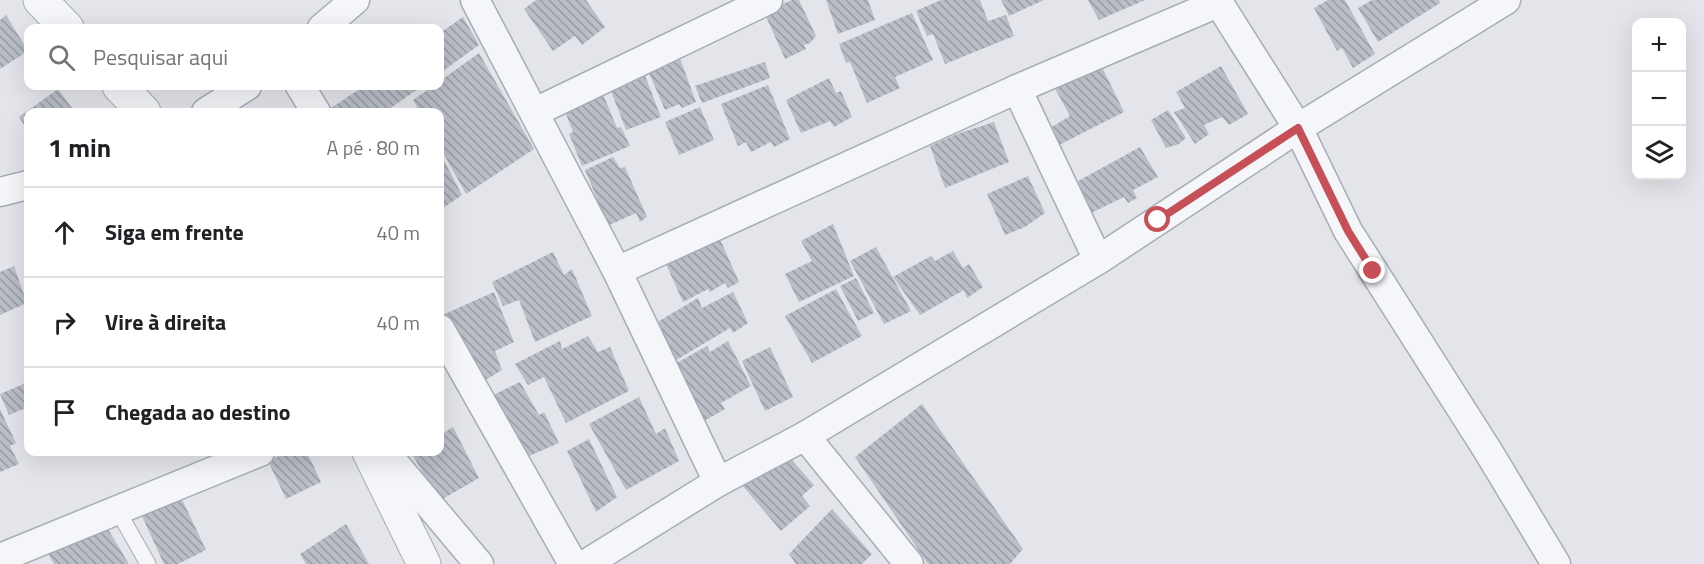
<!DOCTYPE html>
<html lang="pt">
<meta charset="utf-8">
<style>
:root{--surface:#fff;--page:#f2f2f2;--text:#202124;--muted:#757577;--line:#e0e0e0}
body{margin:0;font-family:"Titillium Web",sans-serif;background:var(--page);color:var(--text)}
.controls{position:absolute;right:18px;top:18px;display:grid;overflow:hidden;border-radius:12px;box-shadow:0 6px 24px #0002}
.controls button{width:54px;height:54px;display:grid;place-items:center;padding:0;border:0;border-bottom:2px solid var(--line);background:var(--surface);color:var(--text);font:30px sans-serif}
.stop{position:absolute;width:18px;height:18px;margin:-14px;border:4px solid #c75058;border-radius:50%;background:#fff}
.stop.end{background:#c75058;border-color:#fff;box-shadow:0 2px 6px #0008}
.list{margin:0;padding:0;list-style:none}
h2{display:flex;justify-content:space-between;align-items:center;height:78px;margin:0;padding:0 24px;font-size:26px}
h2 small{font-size:20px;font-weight:400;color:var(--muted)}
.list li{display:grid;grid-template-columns:39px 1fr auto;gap:18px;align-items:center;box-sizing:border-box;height:90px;padding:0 24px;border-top:2px solid var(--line)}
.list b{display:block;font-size:22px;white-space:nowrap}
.list em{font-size:20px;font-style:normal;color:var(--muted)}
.icon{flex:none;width:33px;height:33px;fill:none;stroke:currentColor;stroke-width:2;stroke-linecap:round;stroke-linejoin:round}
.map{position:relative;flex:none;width:1704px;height:564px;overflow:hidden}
.search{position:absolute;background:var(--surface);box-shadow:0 6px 24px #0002;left:24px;top:24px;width:420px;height:66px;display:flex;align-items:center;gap:15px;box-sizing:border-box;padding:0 21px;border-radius:12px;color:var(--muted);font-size:22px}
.panel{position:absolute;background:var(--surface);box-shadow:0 6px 24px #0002;left:24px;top:108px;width:420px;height:348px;border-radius:12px}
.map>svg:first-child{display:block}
.building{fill:url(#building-back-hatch)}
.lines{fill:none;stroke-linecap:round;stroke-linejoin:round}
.service-casing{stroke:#a8acb4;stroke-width:17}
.minor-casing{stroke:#a8acb4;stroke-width:31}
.tertiary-casing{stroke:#a8acb4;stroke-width:35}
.service{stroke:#f5f6f9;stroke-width:15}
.minor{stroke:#f5f6f9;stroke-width:28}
.tertiary{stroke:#f5f6f9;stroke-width:33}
.route{stroke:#c75058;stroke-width:8}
</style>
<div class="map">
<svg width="1704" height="564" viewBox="0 0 1704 564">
<defs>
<pattern id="building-back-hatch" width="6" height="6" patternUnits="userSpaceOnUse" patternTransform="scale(1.5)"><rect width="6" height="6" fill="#babec7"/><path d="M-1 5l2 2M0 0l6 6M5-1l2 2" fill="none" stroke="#979ba3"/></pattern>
</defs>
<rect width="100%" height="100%" fill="#e3e5ea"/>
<g class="building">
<path d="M536 0H586L605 27 582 45 575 36 553 51 524 9Z"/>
<path d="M792 0H799L816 36 810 43 804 45 806 49 785 59 764 12Z"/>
<path d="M826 0H868L875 20 838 34Z"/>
<path d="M941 0H980L988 21 1006 15 1014 36 945 64 933 34 927 36 916 11Z"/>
<path d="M1001 0H1044L1009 16Z"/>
<path d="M1088 0H1145L1099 20Z"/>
<path d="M1328 0H1345L1375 54 1353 68 1342 48 1337 51 1314 8Z"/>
<path d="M1372 0H1439L1440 3 1378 42 1358 8Z"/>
<path d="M912 13 933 60 895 77 900 88 867 103 850 62 846 63 839 44Z"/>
<path d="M6 15 28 51 0 69V20Z"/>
<path d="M463 17 479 45 440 73V33Z"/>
<path d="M479 53 534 149 466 194 440 147V112H420L413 100 433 86H440V81Z"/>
<path d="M678 53 696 102 682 108 679 104 665 110 646 66Z"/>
<path d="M1099 61 1124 112 1055 147 1045 131 1070 116 1052 83Z"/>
<path d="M765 62 770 78 702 103 695 86Z"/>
<path d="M1221 66 1248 114 1229 125 1222 117 1204 125 1209 134 1195 144 1174 112 1185 108 1176 92Z"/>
<path d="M644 73 661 117 626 130 609 86Z"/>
<path d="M829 78 836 93 841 91 852 117 834 127 830 121 801 133 786 100Z"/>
<path d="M768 85 790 139 774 147 771 142 751 152 746 142 738 146 721 104Z"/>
<path d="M364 86H422L385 112H325Z"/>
<path d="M58 89 75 112H28V131L19 117Z"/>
<path d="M601 89 617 128 621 127 630 146 582 166 569 134 573 132 563 106Z"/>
<path d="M700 107 714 140 679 155 665 122Z"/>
<path d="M1168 110 1186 138 1179 144 1166 148 1151 120Z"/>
<path d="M994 122 1009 162 945 188 930 146 957 134Z"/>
<path d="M1140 147 1158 177 1133 190 1137 198 1128 203 1124 197 1087 215 1071 185Z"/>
<path d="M440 153 462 195 440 210Z"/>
<path d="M613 157 620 168 625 167 647 217 640 222 636 213 605 227 593 202 597 199 585 170Z"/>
<path d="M1028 176 1045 213 1025 227 1005 235 987 194Z"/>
<path d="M833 224 854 276 799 302 785 274 812 261 801 241Z"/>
<path d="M716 230 739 282 728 288 725 283 710 292 708 289 683 302 662 255Z"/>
<path d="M876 247 911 311 884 324 850 261Z"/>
<path d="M953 251 963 268 969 264 983 287 967 298 964 290 920 315 893 277 931 256 935 261Z"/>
<path d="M553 252 564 275 572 269 592 316 535 342 519 300 503 306 492 282Z"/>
<path d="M14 266 27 303 0 315V272Z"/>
<path d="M856 278 874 313 858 321 840 286Z"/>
<path d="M836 289 862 336 812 363 785 316Z"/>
<path d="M494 292 514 342 495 351 502 370 477 385 440 316Z"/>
<path d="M733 292 748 323 733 333 730 328 673 362 654 324 698 298 702 308Z"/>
<path d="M588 336 598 352 610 347 629 391 566 423 544 377 528 385 515 364 560 341 562 349Z"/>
<path d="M728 341 751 386 721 403 725 409 704 421 671 366 707 346 710 352Z"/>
<path d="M770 347 793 397 765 411 742 361Z"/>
<path d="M28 382V407L9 415 0 394Z"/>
<path d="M520 382 539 415 544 412 559 443 520 460 483 400Z"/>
<path d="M639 397 656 434 665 428 679 461 626 490 589 424Z"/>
<path d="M922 404 1023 549 1010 564H928L855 457Z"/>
<path d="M0 409 16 443 10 446 19 464 0 472Z"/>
<path d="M453 427 479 478 439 501 411 452H440V435Z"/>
<path d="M589 439 617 497 596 512 567 451Z"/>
<path d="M288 452H307L321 482 286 499 268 461Z"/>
<path d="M785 452 814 485 802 496 810 506 781 531 742 485Z"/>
<path d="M179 493 206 550 178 564H164L141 514Z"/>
<path d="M832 509 872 554 862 564H796L789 554Z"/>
<path d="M103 521 129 564H54L45 548Z"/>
<path d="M346 524 369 564H306L300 554Z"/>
</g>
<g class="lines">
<defs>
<path id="service" d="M118 511 148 564"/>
<g id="minor">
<path d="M475 0 617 271 718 482"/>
<path d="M1217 0 1298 128 1348 231 1488 451 1556 564"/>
<path d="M322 28 355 0"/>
<path d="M300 86 316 112"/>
<path d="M1017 89 1098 260"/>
<path d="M206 112 247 86"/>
<path d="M535 112 768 0"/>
<path d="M0 192 28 185"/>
<path d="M617 271 1017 89 1218 3"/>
<path d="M440 329 573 564"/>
<path d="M805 436 909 564"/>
<path d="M385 452 479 564"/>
<path d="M0 558 260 452"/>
<path d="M586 564 718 482 805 436 1098 260 1298 128 1506 0"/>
</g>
<g id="tertiary">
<path d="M40 0 67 28"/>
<path d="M119 86 144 112"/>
<path d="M369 452 424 564"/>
</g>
</defs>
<use href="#service" class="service-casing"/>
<use href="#minor" class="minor-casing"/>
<use href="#tertiary" class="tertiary-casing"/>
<use href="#service" class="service"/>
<use href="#minor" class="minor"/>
<use href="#tertiary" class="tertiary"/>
</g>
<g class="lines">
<path class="route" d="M1158 220 1298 128 1348 231 1373 271"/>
</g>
</svg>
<div class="controls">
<button>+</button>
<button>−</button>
<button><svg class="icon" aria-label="layers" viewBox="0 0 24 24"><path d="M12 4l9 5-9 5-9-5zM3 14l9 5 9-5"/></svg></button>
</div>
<div class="stop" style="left:1158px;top:220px"></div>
<div class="stop end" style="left:1373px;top:271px"></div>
<div class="search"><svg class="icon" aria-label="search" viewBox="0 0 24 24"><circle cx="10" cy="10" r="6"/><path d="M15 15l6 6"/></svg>Pesquisar aqui</div>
<section class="panel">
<h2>1 min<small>A pé · 80 m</small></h2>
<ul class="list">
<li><svg class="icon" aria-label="ahead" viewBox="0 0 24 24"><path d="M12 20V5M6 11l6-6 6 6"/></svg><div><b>Siga em frente</b></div><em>40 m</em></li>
<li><svg class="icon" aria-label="right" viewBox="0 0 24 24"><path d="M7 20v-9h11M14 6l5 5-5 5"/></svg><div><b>Vire à direita</b></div><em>40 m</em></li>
<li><svg class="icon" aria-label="arrive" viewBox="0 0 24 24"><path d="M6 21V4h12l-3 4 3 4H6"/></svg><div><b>Chegada ao destino</b></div></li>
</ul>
</section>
</div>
